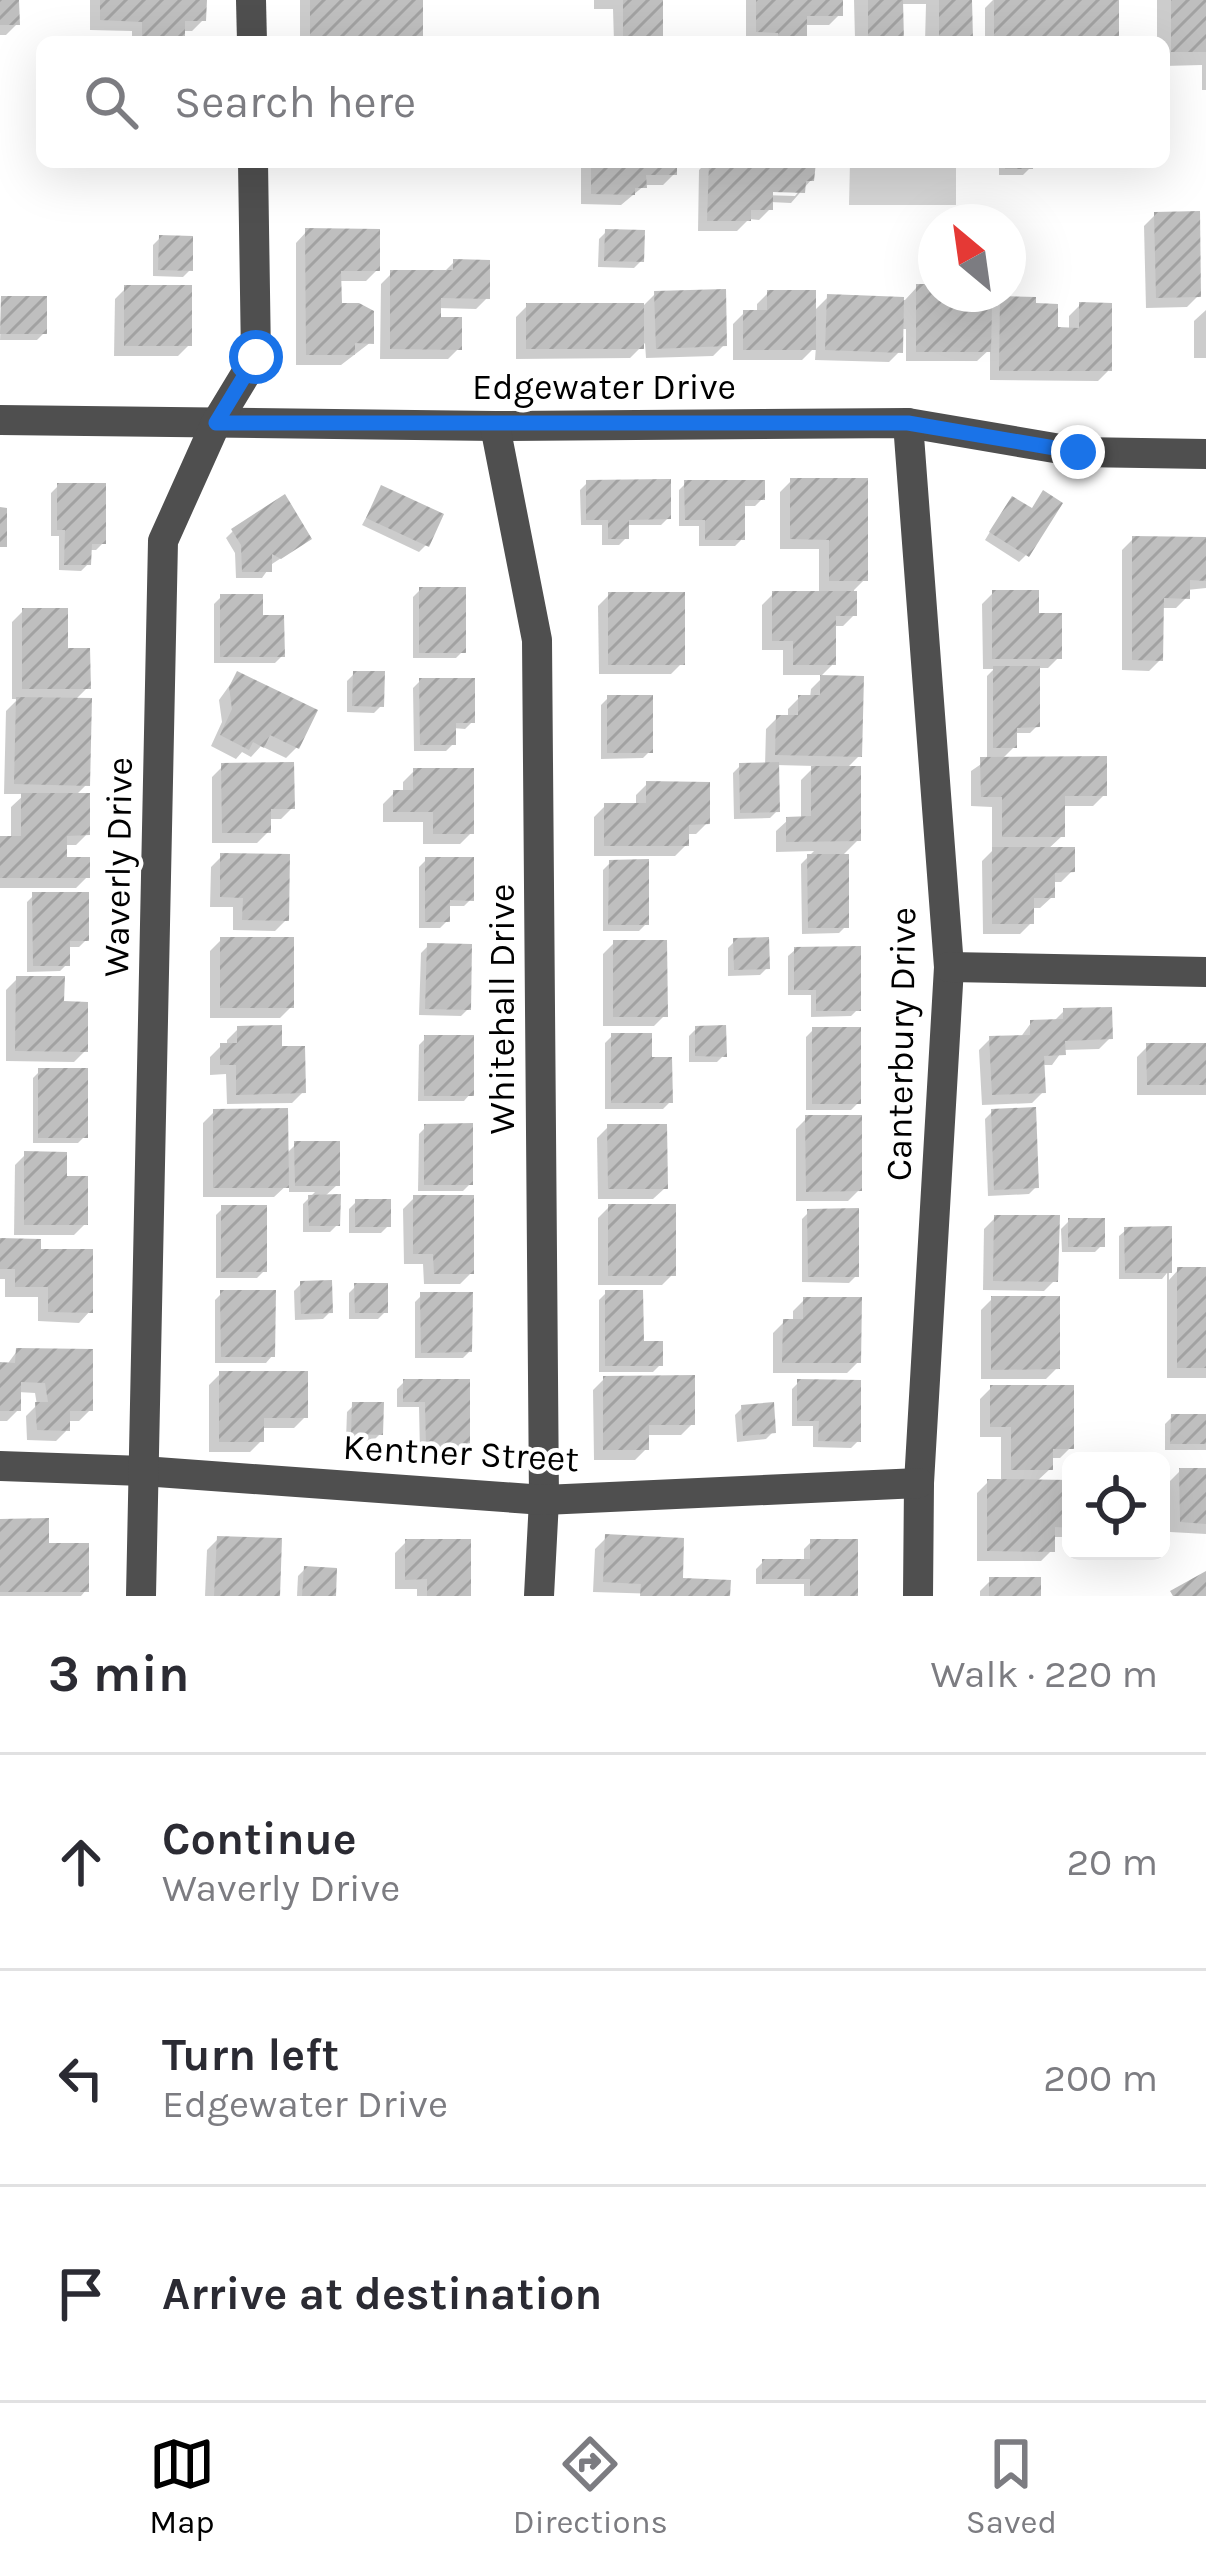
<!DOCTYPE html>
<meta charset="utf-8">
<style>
:root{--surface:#fff;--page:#f7f7f7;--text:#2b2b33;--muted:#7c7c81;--line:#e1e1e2;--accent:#000}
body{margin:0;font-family:Karla,sans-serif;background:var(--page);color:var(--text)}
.controls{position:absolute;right:36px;bottom:36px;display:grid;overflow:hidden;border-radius:18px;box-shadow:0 12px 48px #0002}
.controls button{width:108px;height:108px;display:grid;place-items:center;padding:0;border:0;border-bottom:3px solid var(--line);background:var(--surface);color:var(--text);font:60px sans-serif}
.compass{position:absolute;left:918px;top:204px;width:108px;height:108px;border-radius:50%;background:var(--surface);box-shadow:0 12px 48px #0002;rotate:331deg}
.stop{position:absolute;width:36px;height:36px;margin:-27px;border:9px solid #1a73e8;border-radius:50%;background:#fff}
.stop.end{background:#1a73e8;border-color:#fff;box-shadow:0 3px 12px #0008}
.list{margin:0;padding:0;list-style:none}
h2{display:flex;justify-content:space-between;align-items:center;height:156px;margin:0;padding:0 48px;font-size:51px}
h2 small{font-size:39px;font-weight:400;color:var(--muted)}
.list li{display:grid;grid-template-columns:78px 1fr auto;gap:36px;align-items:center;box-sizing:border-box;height:216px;padding:0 48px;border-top:3px solid var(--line)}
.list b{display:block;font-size:45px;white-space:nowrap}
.list p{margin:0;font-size:39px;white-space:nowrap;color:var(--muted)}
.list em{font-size:39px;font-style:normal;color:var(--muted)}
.icon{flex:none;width:66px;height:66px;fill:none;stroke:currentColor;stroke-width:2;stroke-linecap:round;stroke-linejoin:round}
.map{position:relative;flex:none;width:1206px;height:1596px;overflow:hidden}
.search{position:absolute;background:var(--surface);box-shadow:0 12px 48px #0002;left:36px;right:36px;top:36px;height:132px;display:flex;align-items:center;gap:30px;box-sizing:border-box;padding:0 42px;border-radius:18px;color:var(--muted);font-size:45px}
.sheet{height:804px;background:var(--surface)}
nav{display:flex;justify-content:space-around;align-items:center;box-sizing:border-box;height:168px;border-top:3px solid var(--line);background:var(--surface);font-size:33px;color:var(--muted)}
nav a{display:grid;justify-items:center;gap:6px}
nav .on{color:var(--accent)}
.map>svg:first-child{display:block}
.pitch{fill:#d6d6d6}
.shadow{fill:#0003;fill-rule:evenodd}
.building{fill:url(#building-hatch)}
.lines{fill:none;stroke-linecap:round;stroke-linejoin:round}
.minor{stroke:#4f4f4f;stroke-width:30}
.route{stroke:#1a73e8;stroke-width:15}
.labels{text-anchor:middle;stroke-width:9;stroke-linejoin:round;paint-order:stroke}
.street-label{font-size:36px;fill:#000;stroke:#fff}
</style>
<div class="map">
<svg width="1206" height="1596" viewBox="0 0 1206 1596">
<defs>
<pattern id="building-hatch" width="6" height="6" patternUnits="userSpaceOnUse" patternTransform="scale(3)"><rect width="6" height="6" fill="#bfbfbf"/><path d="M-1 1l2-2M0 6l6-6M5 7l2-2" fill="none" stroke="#a2a2a2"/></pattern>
</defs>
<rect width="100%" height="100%" fill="#fff"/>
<path class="pitch" d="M850 162H956V205H849Z"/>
<g class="shadow">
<path d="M0 0H16L17 24 6 35H0Z"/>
<path d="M90 0H204L203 20 192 31H182V42H132V31L90 30Z"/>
<rect x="300" y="0" width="120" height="42"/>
<path d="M594 0H660V42H614L613 9H594Z"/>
<path d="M746 0H840V14L829 25H804V42H746Z"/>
<path d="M854 0H969L970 38 966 42H925L926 4H900L901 42H851L855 39Z"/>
<path d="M993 0H1116V42H985V8Z"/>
<path d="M1157 0H1206V90H1202V65L1164 66V42H1157Z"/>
<path d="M581 162H674V174L663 185H645L621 205 581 204Z"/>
<path d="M707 162H813L811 180 791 203 770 202V209L759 220 749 219 737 231H698L699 170ZM758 189 800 190 795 196 758 195Z"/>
<path d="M999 162H1030V168L1023 175H999Z"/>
<path d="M1155 215 1198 296 1187 307 1146 308 1144 226Z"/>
<path d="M307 231 377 270 366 281H338L339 306 371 342 341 365H296V243Z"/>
<path d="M606 232 641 261 634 268 598 267 599 239Z"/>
<path d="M160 238 190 270 183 277 153 276V245Z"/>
<path d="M454 262 487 298 476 309 438 308V320L459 348 448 359H380L381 284 392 273H443Z"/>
<path d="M917 287H936V294H964V310H990L1001 299 1055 331H1069V316L1080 305 1109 370 1098 381 990 380V349L977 361H906V329H900V351L889 362 815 360 816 346 802 360H733V324L744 313H757V304L768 293 813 312 828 297 905 300Z"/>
<path d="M126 288 189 345 178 356H114L115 299Z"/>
<path d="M655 294 724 345 713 356 646 358 645 343 630 358 516 359V317L527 306H643Z"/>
<path d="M2 299 44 333 37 340H0Z"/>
<path d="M1206 310V358H1194V321Z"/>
<path d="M791 481 865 579 854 590V615L843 626H833V664L822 675H783V650H762V605L773 594H819V549H780V492Z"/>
<path d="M587 483 668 518 661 525H626V538L619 545H602V525H581L580 490Z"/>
<path d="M686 483 762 499 755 506H742V539L735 546H699V526H679V490Z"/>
<path d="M58 486 103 543 96 550H88V564L81 571 59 570V536H51V493Z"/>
<path d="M382 489 426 545 419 552 362 525Z"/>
<path d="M1006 506 1026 555 1019 562 985 540Z"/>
<path d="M233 531 301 545 272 564 262 578H236L235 553 226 538Z"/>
<path d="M1133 539 1206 540V588L1187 590V597L1176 608H1161L1160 660 1149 671 1122 670V550Z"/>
<path d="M420 590 463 651 456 658H413V597Z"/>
<path d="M993 593 1036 616 1059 657 1048 668H1037V726L1030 733H1014V747L1001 760 1104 795 1093 806H1062V836L1047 850 1072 871 1061 882H1052V897L1040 908H1031V923L1020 934H983L982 861 996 847H992V807L971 806V771L987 760V676L994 669H983L982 604Z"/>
<path d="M609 595 682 663 671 674H599L598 606Z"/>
<path d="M221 597 260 618 282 656 275 663H214V604Z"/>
<path d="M23 611 65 651 88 687 74 701 87 784 75 796 87 834 76 845H64V860L87 877 76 888H0V839H11V807L25 794H4L6 711 18 699H12V622Z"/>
<path d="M354 674 381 706 374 713 347 712V681Z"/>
<path d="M237 675 297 747 286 758 261 746 251 757 242 752 236 759 211 746 222 722 219 700Z"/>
<path d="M822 678 859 756 846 769 858 840 841 857 846 926 839 933 802 934 801 864 814 851 776 852V831L788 820 801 819V780L815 766 776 765 777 811 770 818 734 819 733 773 740 766H765L766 729 777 718H788V709L799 698H810L811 689Z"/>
<path d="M420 681 472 722 465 729 453 728V744L446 751H414L413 688Z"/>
<path d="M608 698 650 751 643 758 601 759V705Z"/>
<path d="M223 766 292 808 281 819H268V832L257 843H212V777Z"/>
<path d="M414 771 471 833 460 844H423V822H383V804L394 793H403V782Z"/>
<path d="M647 784 707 823 696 834H686V845L675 856H594V817L605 806H636V795Z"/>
<path d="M222 856 286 920 275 931 233 930V907H210L211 867Z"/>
<path d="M426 860 471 899 464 906H447V921L440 928H419V867Z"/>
<path d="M610 863 646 924 639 931H603V870Z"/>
<path d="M34 895 86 940 79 947H67V964L60 971 27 972V902Z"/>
<path d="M221 940 291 1007 280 1018H210V951Z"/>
<path d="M735 941 767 968 760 975 728 976V948Z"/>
<path d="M614 943 665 1015 654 1026H603V954Z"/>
<path d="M428 946 468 1009 461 1016 419 1015 421 953Z"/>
<path d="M795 950 858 1009 851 1016 811 1017V995H788V956Z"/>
<path d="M17 979 61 1004 85 1051 74 1062 6 1061V990Z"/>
<path d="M1064 1011 1110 1038 1099 1049 1063 1050 1052 1065H1042L1043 1092 1032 1103 982 1105 979 1050 990 1039 1020 1038 1031 1023 1053 1022Z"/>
<path d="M238 1029 279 1049 303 1092 292 1103 227 1104 226 1074 210 1075V1057L221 1046H227V1040Z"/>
<path d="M696 1029 724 1055 717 1062H689V1036Z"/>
<path d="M813 1030 858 1103 851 1110H806V1037Z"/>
<path d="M612 1036 649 1060 670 1102 663 1109H605V1043Z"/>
<path d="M426 1038 470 1094 464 1101H418L419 1045Z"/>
<path d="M1148 1046H1206V1095H1137V1057Z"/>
<path d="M40 1071 85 1136 78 1143H33V1078Z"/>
<path d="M214 1112 285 1155 296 1144 337 1185 324 1197 337 1225 330 1232H303V1204L315 1192H289V1183L274 1197H203V1123Z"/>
<path d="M992 1112 1036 1187 1029 1194 988 1196 985 1119Z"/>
<path d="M807 1118 859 1190 848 1201H796V1129Z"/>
<path d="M426 1127 470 1184 463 1191H418L419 1134Z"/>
<path d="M608 1127 665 1188 653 1199H598L597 1138Z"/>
<path d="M26 1154 64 1179 85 1224 74 1235H14L15 1165Z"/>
<path d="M414 1198 471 1273 460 1284H424L423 1264H404L403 1209Z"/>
<path d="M356 1202 388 1226 381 1233H349V1209Z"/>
<path d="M609 1207 673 1274 662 1285H598V1218Z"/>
<path d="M223 1208 264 1271 257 1278H216V1215Z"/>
<path d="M809 1212 856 1276 849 1283 802 1282V1219Z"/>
<path d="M995 1218 1055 1280 1044 1291 983 1290 984 1229Z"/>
<path d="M1069 1221 1102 1245 1095 1252H1062L1061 1229Z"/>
<path d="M1169 1229V1280L1178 1270H1206V1378H1167V1273L1162 1279H1119V1236L1126 1230Z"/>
<path d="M0 1241 38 1252 90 1311 79 1323 38 1321V1297H5V1279H0Z"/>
<path d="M301 1284 330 1312 323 1319 295 1320 294 1291Z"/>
<path d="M356 1286 385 1312 378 1319H349V1293Z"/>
<path d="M222 1293 272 1356 266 1363H215V1300Z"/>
<path d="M606 1293 660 1365 653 1372H599V1300Z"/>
<path d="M422 1295 470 1351 463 1358H415V1302Z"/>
<path d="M992 1299 1057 1368 1046 1379H981V1310Z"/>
<path d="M804 1300 858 1362 847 1373H773V1333L784 1322H793V1311Z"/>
<path d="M17 1351 90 1410 79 1421H67V1430L56 1441 27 1440 26 1416 37 1405 35 1393 18 1392V1410L7 1421H0V1365L6 1366Z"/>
<path d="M220 1374 305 1417 294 1428H261V1441L250 1452H209V1385Z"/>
<path d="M604 1379 692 1424 681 1435H646V1449L635 1460H594L593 1390Z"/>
<path d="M404 1382H467V1446L460 1453H420L419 1407H397V1389Z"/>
<path d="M799 1382 858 1441 851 1448 813 1447V1426H792V1389Z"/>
<path d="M991 1388 1071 1447 1060 1458H1050V1469L1036 1482 1071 1483V1530L1064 1537H1052V1550L1041 1561H977V1493L988 1482H1001V1437H980V1399Z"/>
<path d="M354 1405 380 1434 373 1441 346 1440 347 1412Z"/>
<path d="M742 1408 773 1432 766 1439 737 1442 735 1415Z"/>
<path d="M1172 1417H1206V1450H1165V1424Z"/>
<path d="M1180 1471H1206V1534L1170 1532 1169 1482Z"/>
<path d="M0 1522 46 1546 86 1590 81 1596H0Z"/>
<path d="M606 1538 679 1581 727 1596 593 1592 595 1549Z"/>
<path d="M218 1539 277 1596H205L207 1550Z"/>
<path d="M406 1542 468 1596H417V1589H395V1553Z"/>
<path d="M811 1542 855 1596H804V1584H756V1569L763 1562H804V1549Z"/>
<path d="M305 1569 333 1596H297L298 1576Z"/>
<path d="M991 1580 1038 1596H980V1591Z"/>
</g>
<g class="building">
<path d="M0 0H19L20 25H0Z"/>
<path d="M100 0H207L206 21H185V42H142V22L100 20Z"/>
<rect x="310" y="0" width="113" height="42"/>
<rect x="623" y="0" width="40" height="42"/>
<path d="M756 0H843V16H807V42H778V33L756 32Z"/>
<path d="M868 0H903L904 42H852V37H868Z"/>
<path d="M939 0H972L973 39 939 38Z"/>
<path d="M994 0H1119V42H1015V36H994Z"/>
<rect x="1171" y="0" width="35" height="52"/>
<path d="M591 162H677V175H646L647 188H635V195L591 194Z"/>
<path d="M709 162H816L814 181H806L805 193 773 192V210H751V221H707Z"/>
<rect x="1005" y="162" width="28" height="7"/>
<path d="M1200 211 1201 297 1156 298 1154 212Z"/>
<path d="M305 228 380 229V271H341L342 303H359L374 311V344L355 343V355H306Z"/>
<path d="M605 229 645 230 644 262 604 261Z"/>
<path d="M159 235 193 236V271L158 270Z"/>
<path d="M453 259 490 260V299L441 298V317H462V350L390 349V270H453Z"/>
<path d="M916 284H936V294H967V307H992L991 352H916Z"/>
<rect x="124" y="285" width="68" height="61"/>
<path d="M726 289 727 346 656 349 654 291Z"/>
<path d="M767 290H816V350H743V310H767Z"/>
<path d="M827 294 904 297 903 353 825 350Z"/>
<path d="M1 296H47V334H0Z"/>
<path d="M1000 296 1036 297V303L1058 304V327L1079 328V302L1112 303V371H999Z"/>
<rect x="526" y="303" width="118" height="46"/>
<path d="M790 478H868V581H829V540L790 539Z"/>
<path d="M671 479V519L629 520V539H608V520H586V480Z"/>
<path d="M684 480H765V500H745V540H705V520H685Z"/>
<path d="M57 483H106V544H92L91 565H64L65 530H57Z"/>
<path d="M381 485 444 514 429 547 366 518Z"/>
<path d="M1043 490 1063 503 1029 557 989 532 1012 496 1032 508Z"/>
<path d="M285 494 312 539 281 559 272 554V572H242L241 545 231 529Z"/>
<path d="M0 507 7 508V547H0Z"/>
<path d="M1132 536 1206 537V581L1190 580V599L1164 598 1163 661 1132 660Z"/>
<rect x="419" y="587" width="47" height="66"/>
<path d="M992 590H1039V613H1062V659H992Z"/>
<path d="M772 591H857V616H836V665H793V641H772Z"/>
<rect x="608" y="592" width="77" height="73"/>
<path d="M220 594H263V615H284L285 657H220Z"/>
<path d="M22 608H68V648H90L91 689H22Z"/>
<path d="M993 666H1040V727L1017 728V748H993Z"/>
<path d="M237 671 318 710 299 749 270 735 264 748 253 742 249 750 220 735 232 709 229 687Z"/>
<path d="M353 671H385L384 707 352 706Z"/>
<path d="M820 675 864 676 862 757 775 755 776 715H798V695H820Z"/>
<path d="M419 678H475V723H456V745H420Z"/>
<rect x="607" y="695" width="46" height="58"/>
<path d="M16 697 92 698 90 786 14 784Z"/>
<path d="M1107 756V796H1065V837H1002V797H981L980 757Z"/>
<path d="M294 762 295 809H271V833H222L221 763Z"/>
<path d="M779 762 780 812 740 813 739 763Z"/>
<path d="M811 766H861V841L786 842V817L811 816Z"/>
<path d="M413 768H474V834H433V812H393V790H413Z"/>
<path d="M646 781 710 782V824L689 825V846H604V803H646Z"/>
<path d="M21 793H90V835L67 836V857H90V878H0V836H21Z"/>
<path d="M992 847H1075V872L1055 873V898H1034V924H992Z"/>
<path d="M220 853 290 854 289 921 242 920 243 898 220 897Z"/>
<path d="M807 854H849V928H808Z"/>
<path d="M425 857H474V901L450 900V922H425Z"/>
<path d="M649 859V925H608L609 860Z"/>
<path d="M32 892H89V941H70V966H33Z"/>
<rect x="220" y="937" width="74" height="71"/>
<path d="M769 937 770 969 734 970 733 938Z"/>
<path d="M613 940H667L668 1017H613Z"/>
<path d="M427 943 472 944 471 1010 425 1009Z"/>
<path d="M861 946V1011H816V990H794V947Z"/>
<path d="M16 976H65L64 1001 88 1002V1052L15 1051Z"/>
<path d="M1112 1007 1113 1039 1065 1041 1066 1055 1044 1056 1046 1093 992 1095 989 1036 1030 1035V1020L1063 1019V1008Z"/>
<path d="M282 1025V1046H305L306 1093 236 1095V1065H220V1043H237V1026Z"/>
<path d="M726 1025 727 1057 695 1056V1026Z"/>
<rect x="812" y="1027" width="49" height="77"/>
<path d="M611 1033H652V1057H672L673 1103H611Z"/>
<rect x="424" y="1035" width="50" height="61"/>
<path d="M1146 1043H1206V1085H1147Z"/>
<rect x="38" y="1068" width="50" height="70"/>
<path d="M1036 1107 1039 1188 994 1190 991 1109Z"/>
<path d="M288 1108 289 1188H213V1109Z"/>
<path d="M805 1115H862V1191L806 1192Z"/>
<path d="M473 1123V1185H424V1124Z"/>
<path d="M607 1124H667L668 1189H608Z"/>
<path d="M294 1141H340V1186H295Z"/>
<path d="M24 1151 67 1152V1176H88V1225H24Z"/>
<path d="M341 1194 340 1226H309L308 1195Z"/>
<path d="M413 1195H474V1274H434L433 1254H413Z"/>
<rect x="355" y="1199" width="36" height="28"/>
<rect x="608" y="1204" width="68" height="72"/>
<rect x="221" y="1205" width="46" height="67"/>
<path d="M859 1208V1277H808L807 1209Z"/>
<path d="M994 1215H1060L1058 1282 993 1281Z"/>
<rect x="1068" y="1218" width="37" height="29"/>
<path d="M1172 1226V1273H1125L1124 1227Z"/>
<path d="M0 1238 41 1239V1249H93V1313L48 1312V1287H15V1269H0Z"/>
<rect x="1177" y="1267" width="29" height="101"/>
<path d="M332 1280 333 1313 301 1314 300 1281Z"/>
<path d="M354 1283H388V1313H355Z"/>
<path d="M220 1290H276L275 1357H221Z"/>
<path d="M605 1290H643L644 1341H663V1366H605Z"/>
<path d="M420 1292H473L472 1352 421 1353Z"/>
<path d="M991 1296H1060V1369L991 1370Z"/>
<path d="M803 1297H862L861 1363H782L783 1319H803Z"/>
<path d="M16 1348 93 1349V1411H70V1431L37 1430 35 1402H48L45 1383 21 1382V1411H0V1362L15 1363Z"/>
<path d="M219 1371H308V1418H264V1442H219Z"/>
<path d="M695 1375V1425H649V1450H603V1376Z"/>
<path d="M403 1379H470V1447H426L425 1402H403Z"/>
<path d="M797 1379 861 1380V1442L818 1441 819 1421H797Z"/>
<path d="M990 1385H1074V1449H1053V1470H1011V1427H990Z"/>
<path d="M352 1402H384L383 1435 351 1434Z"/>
<path d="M774 1402 776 1433 743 1436 741 1405Z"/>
<path d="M1171 1414H1206V1444H1170Z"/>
<path d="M1179 1468H1206V1524L1180 1522Z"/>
<path d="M987 1479 1071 1480V1528L1055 1527V1552L987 1551Z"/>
<path d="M49 1518V1543H89V1592H0V1519Z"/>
<path d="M605 1534 684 1538 683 1578 731 1580 730 1596H640L641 1584 603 1582Z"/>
<path d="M217 1536 282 1538 280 1596H214Z"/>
<path d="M405 1539H471V1596H427V1579L405 1580Z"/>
<path d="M810 1539H858V1596H810V1579H762V1559H810Z"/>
<path d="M304 1566 337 1568 336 1596H302Z"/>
<path d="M1206 1571V1596H1173L1170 1591Z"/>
<rect x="989" y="1577" width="52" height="19"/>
</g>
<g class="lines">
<g class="minor">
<path d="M251 0 252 42"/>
<path d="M0 420 495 426 908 423 1078 452 1206 454"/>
<path d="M908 423 949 967 919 1483 918 1596"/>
<path d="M495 426 537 640 544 1500 539 1596"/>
<path d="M949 967 1206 972"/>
<path d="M0 1466 143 1471 544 1500 919 1483"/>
<path d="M141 1596 163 541 216 423 256 357 253 162"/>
</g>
</g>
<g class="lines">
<path class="route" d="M256 357 216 423H908L1078 452"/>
</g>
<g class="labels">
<g class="street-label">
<text x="604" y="399">Edgewater Drive</text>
<text transform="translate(117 867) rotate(-89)" y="13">Waverly Drive</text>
<text transform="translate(501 1009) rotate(-90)" y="13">Whitehall Drive</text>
<text transform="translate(900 1044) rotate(-89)" y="13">Canterbury Drive</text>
<text transform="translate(461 1452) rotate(3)" y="13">Kentner Street</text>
</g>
</g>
</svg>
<div class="controls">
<button><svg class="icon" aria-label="locate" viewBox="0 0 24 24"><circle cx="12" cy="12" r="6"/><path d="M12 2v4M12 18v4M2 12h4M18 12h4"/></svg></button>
</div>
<svg class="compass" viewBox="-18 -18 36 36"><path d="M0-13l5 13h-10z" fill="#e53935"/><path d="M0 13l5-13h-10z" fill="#7c7c81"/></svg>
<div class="stop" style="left:256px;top:357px"></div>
<div class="stop end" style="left:1078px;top:452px"></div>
<div class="search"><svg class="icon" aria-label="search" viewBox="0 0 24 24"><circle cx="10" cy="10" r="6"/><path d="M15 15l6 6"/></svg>Search here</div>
</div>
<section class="sheet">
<h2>3 min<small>Walk · 220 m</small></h2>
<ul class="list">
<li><svg class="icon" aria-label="ahead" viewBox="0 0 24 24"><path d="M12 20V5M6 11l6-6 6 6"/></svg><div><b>Continue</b><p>Waverly Drive</p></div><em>20 m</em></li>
<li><svg class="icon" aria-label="left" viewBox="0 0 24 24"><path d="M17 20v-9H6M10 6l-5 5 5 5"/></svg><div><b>Turn left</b><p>Edgewater Drive</p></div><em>200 m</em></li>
<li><svg class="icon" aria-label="arrive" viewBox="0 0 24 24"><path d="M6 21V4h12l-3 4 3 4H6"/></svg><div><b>Arrive at destination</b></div></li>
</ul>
</section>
<nav>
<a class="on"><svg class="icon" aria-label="map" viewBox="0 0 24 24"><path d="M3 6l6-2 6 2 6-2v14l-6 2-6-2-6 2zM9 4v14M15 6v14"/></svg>Map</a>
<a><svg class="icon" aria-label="directions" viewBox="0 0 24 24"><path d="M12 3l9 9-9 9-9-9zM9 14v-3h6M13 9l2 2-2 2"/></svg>Directions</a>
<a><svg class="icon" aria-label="saved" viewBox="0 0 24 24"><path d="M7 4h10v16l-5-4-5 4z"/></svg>Saved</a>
</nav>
